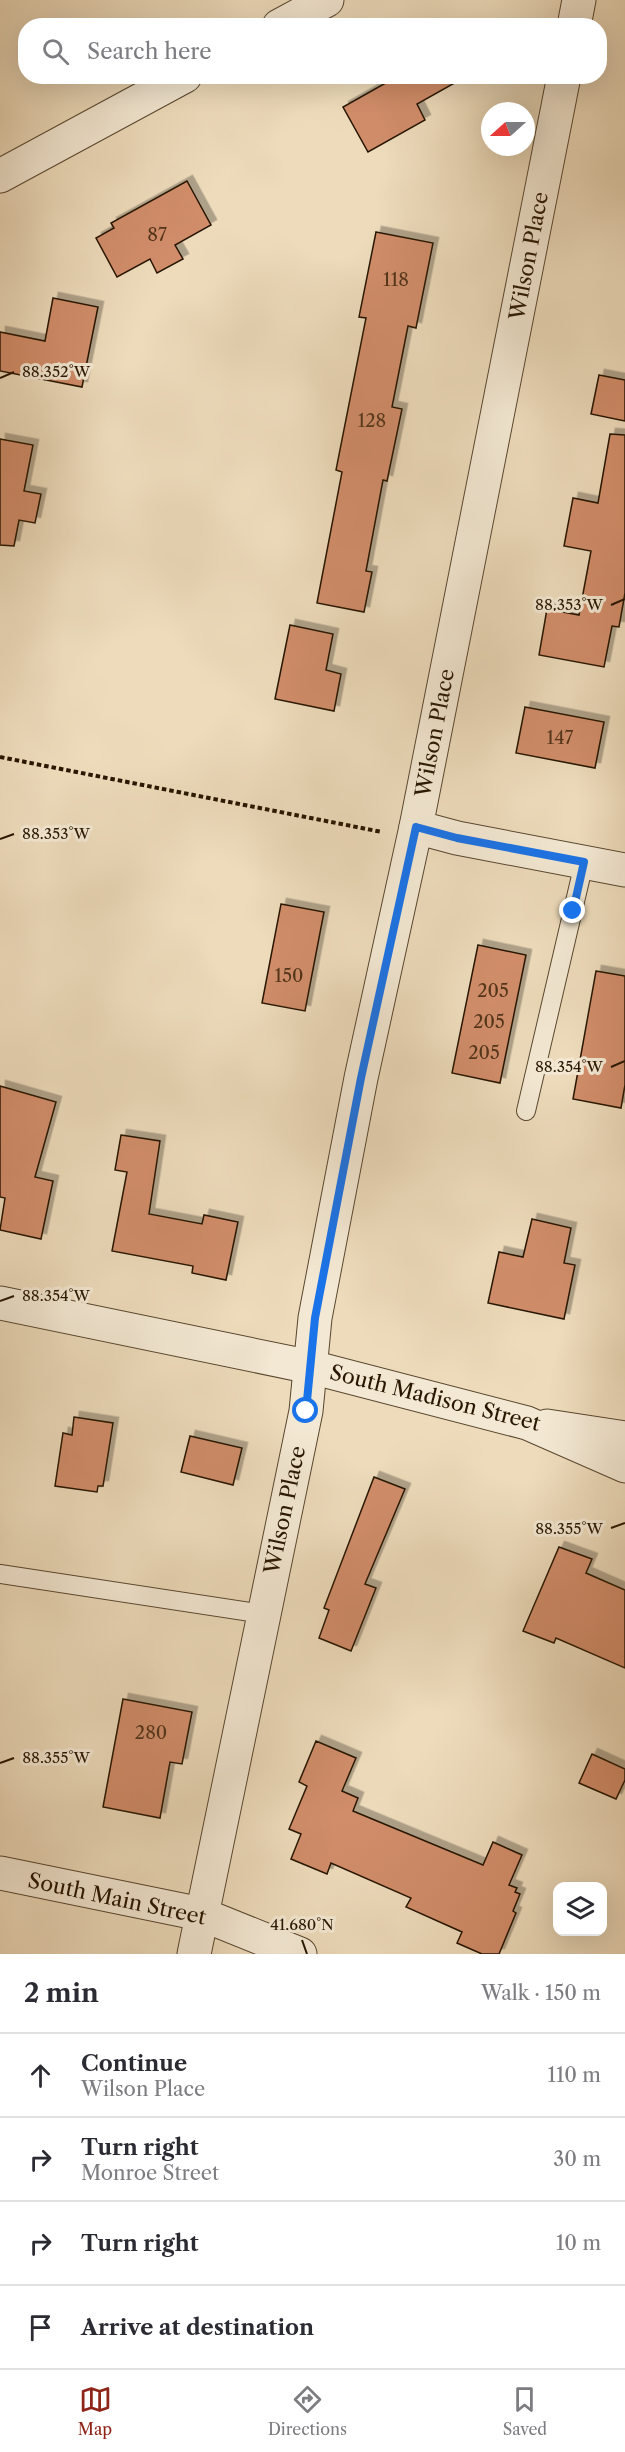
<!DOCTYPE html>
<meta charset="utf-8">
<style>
:root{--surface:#fff;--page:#f2f2f3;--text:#2b2b33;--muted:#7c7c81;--line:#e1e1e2;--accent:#8f2418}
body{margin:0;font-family:"Libre Caslon Text",serif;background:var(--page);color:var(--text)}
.controls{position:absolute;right:18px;bottom:18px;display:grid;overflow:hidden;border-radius:12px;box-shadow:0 6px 24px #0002}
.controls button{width:54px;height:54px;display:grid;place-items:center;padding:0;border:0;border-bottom:2px solid var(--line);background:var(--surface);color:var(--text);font:30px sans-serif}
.compass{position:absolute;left:481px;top:102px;width:54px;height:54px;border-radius:50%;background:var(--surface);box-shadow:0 6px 24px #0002;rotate:249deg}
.stop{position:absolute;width:18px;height:18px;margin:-14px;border:4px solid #1a73e8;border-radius:50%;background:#fff}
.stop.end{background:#1a73e8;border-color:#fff;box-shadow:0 2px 6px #0008}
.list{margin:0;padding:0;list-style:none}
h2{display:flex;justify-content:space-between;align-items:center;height:78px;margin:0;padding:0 24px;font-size:26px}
h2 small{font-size:20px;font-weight:400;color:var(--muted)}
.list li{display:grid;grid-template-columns:39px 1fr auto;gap:18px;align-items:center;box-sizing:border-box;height:84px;padding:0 24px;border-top:2px solid var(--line)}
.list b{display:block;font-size:22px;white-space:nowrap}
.list p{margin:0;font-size:20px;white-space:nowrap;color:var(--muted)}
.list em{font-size:20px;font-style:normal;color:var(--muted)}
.icon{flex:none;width:33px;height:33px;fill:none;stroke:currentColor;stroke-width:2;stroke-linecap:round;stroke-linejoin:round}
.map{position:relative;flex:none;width:625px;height:1954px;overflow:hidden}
.search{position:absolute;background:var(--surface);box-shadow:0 6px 24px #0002;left:18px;right:18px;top:18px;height:66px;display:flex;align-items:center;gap:15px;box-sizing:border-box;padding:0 21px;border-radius:24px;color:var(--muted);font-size:22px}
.sheet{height:414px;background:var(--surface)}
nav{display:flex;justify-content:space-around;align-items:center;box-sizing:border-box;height:84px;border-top:2px solid var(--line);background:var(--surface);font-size:16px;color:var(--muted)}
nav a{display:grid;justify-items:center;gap:3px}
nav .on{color:var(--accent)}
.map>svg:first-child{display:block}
.building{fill:#d18d6a;stroke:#281600;stroke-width:1.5;filter:url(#shadow)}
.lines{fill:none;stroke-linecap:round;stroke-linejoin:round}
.service-casing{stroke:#59472f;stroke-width:20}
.minor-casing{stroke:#59472f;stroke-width:35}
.tertiary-casing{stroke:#59472f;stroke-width:35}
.path{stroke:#281600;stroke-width:4;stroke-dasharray:4.5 3;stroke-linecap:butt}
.service{stroke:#f3e8d3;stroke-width:18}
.minor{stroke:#f3e8d3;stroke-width:33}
.tertiary{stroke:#f3e8d3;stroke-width:33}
.route{stroke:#1a73e8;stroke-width:8}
.ticks{fill:none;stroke:#281600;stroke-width:2}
.labels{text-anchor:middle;stroke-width:6;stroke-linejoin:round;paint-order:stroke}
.number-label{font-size:18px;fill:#52341a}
.street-label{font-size:21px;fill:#281600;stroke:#f3e8d3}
.ticks-label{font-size:15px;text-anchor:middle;fill:#281600;stroke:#f3e8d3;stroke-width:6;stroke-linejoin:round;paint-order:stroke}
</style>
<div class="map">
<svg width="625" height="1954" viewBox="0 0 625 1954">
<defs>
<filter id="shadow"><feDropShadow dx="5.5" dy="-5.5" stdDeviation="0" flood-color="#0004"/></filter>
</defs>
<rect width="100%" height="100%" fill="#eddbbb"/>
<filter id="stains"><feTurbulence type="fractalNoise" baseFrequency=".00333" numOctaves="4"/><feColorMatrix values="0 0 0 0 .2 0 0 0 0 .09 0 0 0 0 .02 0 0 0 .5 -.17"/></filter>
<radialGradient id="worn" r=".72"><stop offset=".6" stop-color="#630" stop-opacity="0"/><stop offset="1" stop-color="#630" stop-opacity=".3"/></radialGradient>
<g class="building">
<path d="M398 76H467L417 104 425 120 368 152 343 107Z"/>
<path d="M187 181 211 225 175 245 183 259 157 273 150 259 117 277 96 238 114 228 111 223Z"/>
<path d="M376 232 433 243 416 328 408 326 392 407 402 409 387 481 383 480 366 571 372 572 364 612 317 603 342 472 336 470 366 318 359 317Z"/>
<path d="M53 298 98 307 82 387 0 371V332L45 341Z"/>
<path d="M599 375 625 380V421L591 414Z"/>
<path d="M610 434 625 435V593L619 627 612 626 604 667 539 655 547 609 579 615 591 551 564 546 573 498 598 503Z"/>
<path d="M0 439 33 445 24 491 41 494 35 523 19 520 14 546 0 545Z"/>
<path d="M290 625 333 634 326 670 341 674 334 711 275 699Z"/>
<path d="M525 707 604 722 595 768 516 753Z"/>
<path d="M281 904 324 912 305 1011 262 1003Z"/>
<path d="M478 945 526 955 500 1083 452 1073Z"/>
<path d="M596 971 625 976V1085L621 1108 573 1099Z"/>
<path d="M0 1086 56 1102 35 1177 53 1181 41 1239 0 1230 5 1198 0 1197Z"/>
<path d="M121 1135 160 1141 149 1214 202 1224 204 1215 238 1222 226 1280 192 1273 193 1266 112 1251 127 1172 115 1170Z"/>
<path d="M532 1219 571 1228 564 1263 575 1265 564 1319 488 1303 499 1252 523 1257Z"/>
<path d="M74 1417 113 1423 103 1486H98L97 1492 55 1486 63 1433 72 1435Z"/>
<path d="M190 1436 242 1448 233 1485 181 1472Z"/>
<path d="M374 1477 405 1489 365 1584 376 1588 351 1651 319 1638 329 1610 324 1608Z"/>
<path d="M559 1547 592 1559 586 1573 625 1590V1668L556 1638 554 1643 523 1631Z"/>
<path d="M123 1699 192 1712 182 1764 170 1762 160 1818 103 1807Z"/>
<path d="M316 1741 356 1758 342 1791 358 1798 353 1811 483 1865 493 1842 522 1855 509 1885 517 1888 515 1892 520 1894 513 1911 516 1913 499 1954H482L457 1943 462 1932 406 1907 411 1898 331 1863 327 1874 291 1859 301 1834 289 1829 307 1786 299 1782Z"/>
<path d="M592 1754 625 1769V1780L616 1799 579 1783Z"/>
</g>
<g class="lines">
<defs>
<g id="service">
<path d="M526 1111 584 863"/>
<path d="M0 1574 264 1614"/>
</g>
<g id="minor">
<path d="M279 26 327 0"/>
<path d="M574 26 579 0"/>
<path d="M0 176 185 76"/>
<path d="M416 827 457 838 625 870"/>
<path d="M547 1426 625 1438"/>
<path d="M0 1873 201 1914 300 1954"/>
<path d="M194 1954 306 1411 315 1318 361 1078 416 827 564 76"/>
</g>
<path id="tertiary" d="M0 1303 311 1367 527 1423 625 1466"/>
</defs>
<use href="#service" class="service-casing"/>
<use href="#minor" class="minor-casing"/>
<use href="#tertiary" class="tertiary-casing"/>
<path class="path" d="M0 757 382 832"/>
<use href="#service" class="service"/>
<use href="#minor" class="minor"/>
<use href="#tertiary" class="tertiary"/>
</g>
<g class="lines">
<path class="route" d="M306 1411 315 1318 361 1078 416 827 457 838 584 862 573 911"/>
</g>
<path class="ticks" d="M0 378 14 372M611 605 625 599M0 839 14 834M611 1067 625 1061M0 1301 14 1296M611 1528 625 1523M0 1763 14 1758M302 1940 307 1954"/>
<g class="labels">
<g class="number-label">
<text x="157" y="241">87</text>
<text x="396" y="286">118</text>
<text x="372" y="427">128</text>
<text x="560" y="744">147</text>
<text x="289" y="982">150</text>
<text x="493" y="997">205</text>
<text x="489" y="1028">205</text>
<text x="484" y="1059">205</text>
<text x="151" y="1739">280</text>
</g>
<g class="street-label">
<text transform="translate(529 256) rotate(-79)" y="7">Wilson Place</text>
<text transform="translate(435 733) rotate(-79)" y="7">Wilson Place</text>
<text transform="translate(435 1398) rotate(14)" y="7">South Madison Street</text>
<text transform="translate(285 1510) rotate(-78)" y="7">Wilson Place</text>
<text transform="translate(117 1899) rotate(12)" y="7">South Main Street</text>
</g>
</g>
<g class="ticks-label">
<text x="56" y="377">88.352°W</text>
<text x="569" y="610">88.353°W</text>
<text x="56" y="839">88.353°W</text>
<text x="569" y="1072">88.354°W</text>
<text x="56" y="1301">88.354°W</text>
<text x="569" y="1534">88.355°W</text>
<text x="56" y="1763">88.355°W</text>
<text x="302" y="1930">41.680°N</text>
</g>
<rect width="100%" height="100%" filter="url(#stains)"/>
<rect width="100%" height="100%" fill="url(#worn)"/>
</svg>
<div class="controls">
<button><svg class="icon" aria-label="layers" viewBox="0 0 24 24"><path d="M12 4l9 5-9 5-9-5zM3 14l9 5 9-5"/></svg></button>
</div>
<svg class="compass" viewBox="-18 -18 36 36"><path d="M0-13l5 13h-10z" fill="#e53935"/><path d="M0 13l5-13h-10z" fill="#7c7c81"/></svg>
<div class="stop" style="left:306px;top:1411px"></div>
<div class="stop end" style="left:573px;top:911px"></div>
<div class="search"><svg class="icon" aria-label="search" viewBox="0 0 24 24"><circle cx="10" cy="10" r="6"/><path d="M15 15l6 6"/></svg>Search here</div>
</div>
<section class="sheet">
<h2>2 min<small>Walk · 150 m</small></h2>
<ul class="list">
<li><svg class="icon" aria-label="ahead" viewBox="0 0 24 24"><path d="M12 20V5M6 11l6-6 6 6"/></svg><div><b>Continue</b><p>Wilson Place</p></div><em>110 m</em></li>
<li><svg class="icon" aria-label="right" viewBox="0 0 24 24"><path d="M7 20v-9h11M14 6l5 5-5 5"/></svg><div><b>Turn right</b><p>Monroe Street</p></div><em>30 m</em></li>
<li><svg class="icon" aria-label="right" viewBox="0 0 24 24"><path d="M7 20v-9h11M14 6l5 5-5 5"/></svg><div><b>Turn right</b></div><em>10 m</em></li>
<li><svg class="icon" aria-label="arrive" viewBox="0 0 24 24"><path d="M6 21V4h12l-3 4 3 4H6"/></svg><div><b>Arrive at destination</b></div></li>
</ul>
</section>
<nav>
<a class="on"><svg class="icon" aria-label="map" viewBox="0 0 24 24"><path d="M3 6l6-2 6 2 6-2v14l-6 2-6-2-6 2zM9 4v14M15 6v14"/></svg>Map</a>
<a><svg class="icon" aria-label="directions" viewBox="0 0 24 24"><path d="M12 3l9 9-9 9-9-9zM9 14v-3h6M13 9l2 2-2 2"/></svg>Directions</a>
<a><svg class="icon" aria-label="saved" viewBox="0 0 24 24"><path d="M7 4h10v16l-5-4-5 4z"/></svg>Saved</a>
</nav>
